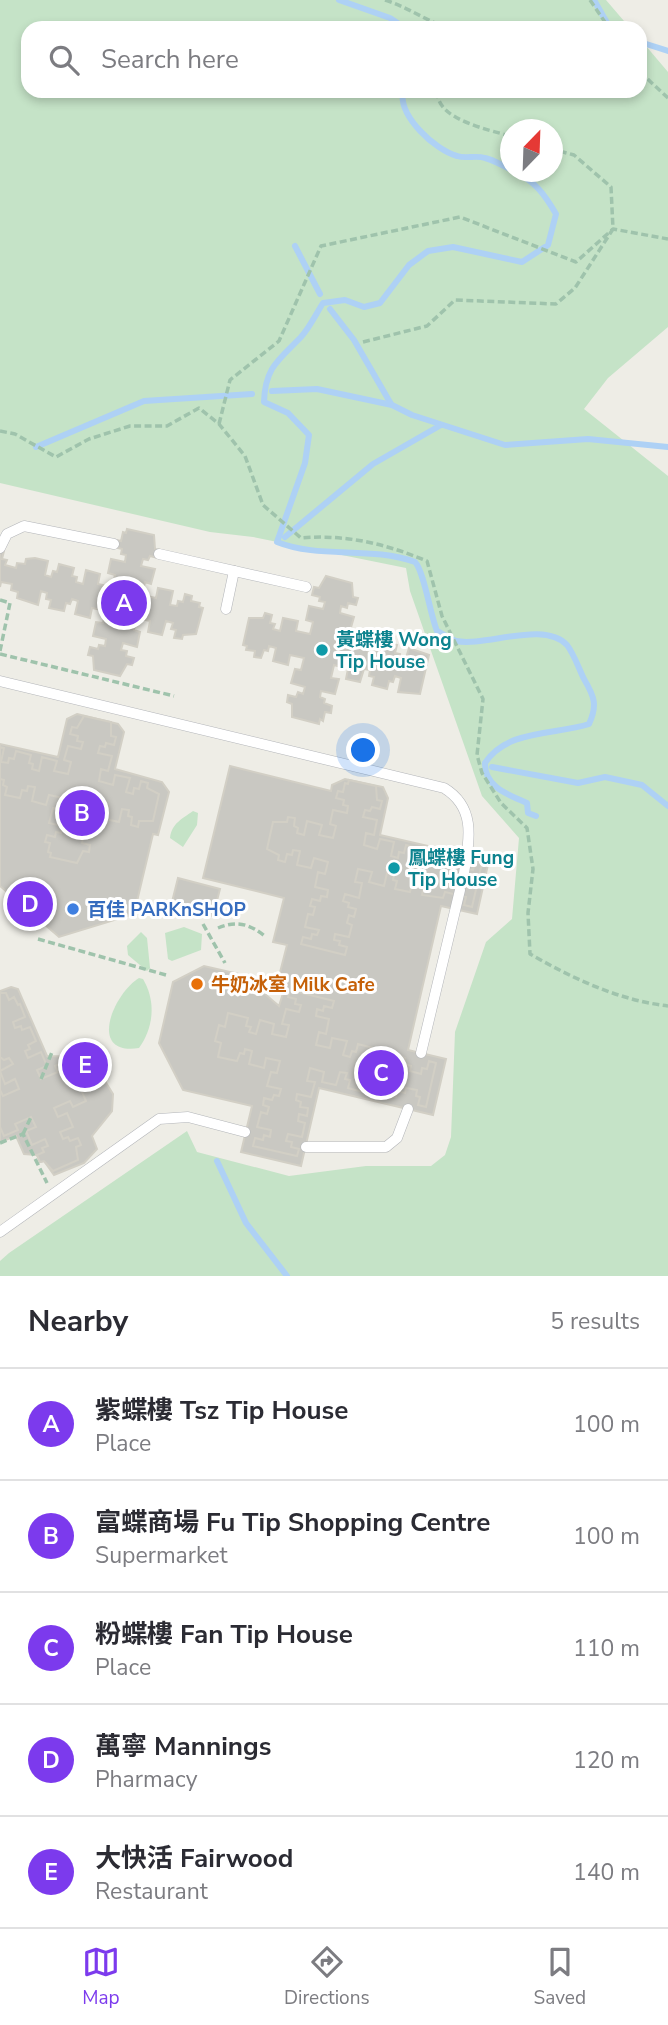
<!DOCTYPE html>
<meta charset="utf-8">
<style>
:root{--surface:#fff;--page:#f7f7f7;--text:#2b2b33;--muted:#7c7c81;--line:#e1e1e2;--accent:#7c3aed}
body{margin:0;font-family:"Nunito Sans","Noto Sans TC",sans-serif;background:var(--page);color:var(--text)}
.compass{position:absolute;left:500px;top:119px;width:63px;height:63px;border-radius:50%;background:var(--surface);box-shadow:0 4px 10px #0003;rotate:23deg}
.you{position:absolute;left:364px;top:751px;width:24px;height:24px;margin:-18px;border:5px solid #fff;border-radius:50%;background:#1a73e8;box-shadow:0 0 0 10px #1a73e833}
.badge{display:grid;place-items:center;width:46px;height:46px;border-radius:50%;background:var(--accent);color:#fff;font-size:23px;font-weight:700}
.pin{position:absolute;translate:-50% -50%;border:4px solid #fff;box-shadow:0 2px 7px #0006}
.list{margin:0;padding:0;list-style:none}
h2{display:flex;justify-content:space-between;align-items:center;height:91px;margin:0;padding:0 28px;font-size:30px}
h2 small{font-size:23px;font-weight:400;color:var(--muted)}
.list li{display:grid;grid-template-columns:46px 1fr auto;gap:21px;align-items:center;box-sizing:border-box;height:112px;padding:0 28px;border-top:2px solid var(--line)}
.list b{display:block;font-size:26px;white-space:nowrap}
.list p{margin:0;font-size:23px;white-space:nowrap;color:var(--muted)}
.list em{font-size:23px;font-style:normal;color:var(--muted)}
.icon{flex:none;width:38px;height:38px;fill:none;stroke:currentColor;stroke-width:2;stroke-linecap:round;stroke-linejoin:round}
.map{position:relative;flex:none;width:668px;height:1276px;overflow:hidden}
.search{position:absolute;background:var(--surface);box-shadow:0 4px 10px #0003;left:21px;right:21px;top:21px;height:77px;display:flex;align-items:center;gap:18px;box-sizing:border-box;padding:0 24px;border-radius:21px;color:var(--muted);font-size:26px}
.sheet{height:651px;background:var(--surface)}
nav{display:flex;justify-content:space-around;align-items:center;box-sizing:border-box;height:98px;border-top:2px solid var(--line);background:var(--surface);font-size:19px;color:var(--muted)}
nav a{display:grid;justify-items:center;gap:4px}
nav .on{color:var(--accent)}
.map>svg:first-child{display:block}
.green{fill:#c5e3c7;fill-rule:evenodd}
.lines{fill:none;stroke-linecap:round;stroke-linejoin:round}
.stream{stroke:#aed1f5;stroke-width:6}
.building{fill:#c9c8c2;stroke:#d2cfc5;stroke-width:2}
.lane-casing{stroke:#b3b5b9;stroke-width:11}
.path{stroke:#9fc3ac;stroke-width:3.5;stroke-dasharray:7 3.5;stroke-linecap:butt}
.lane{stroke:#fff;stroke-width:10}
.culture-dot{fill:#0f9aa8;stroke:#fff;stroke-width:2.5}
.shop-dot{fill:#3f7fe0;stroke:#fff;stroke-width:2.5}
.food-dot{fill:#e8710a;stroke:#fff;stroke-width:2.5}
.labels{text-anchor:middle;stroke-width:6;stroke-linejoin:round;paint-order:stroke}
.culture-label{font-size:19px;font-weight:bold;fill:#0d838f;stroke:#fff;text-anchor:start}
.shop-label{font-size:19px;font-weight:bold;fill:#366cbe;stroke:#fff;text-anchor:start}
.food-label{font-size:19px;font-weight:bold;fill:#c56008;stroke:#fff;text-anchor:start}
</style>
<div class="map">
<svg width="668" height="1276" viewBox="0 0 668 1276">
<rect width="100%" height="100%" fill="#eeede6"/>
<g class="green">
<path d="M0 0H606L630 28H28V91H640V39L668 72V327L608 378 584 409 668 476V1276H0V1261L9 1253 187 1131 197 1152 289 1176 366 1166H431L445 1155 451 1137 455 1032 486 942 512 919 519 838 482 796 410 591 406 568 253 537 210 532 0 483ZM510 130H552V172H510Z"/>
<path d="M193 811 198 813 197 825 183 847 170 838C172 823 182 819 193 811Z"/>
<path d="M184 927 202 934 201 950 172 961 168 959 165 933Z"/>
<path d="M141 932 147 938 150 968 147 971 128 955 127 946Z"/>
<path d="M139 978 143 979C156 1001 154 1027 139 1048 87 1056 113 994 139 978Z"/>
</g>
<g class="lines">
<g class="stream">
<path d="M339 0 390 18 405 28"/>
<path d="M594 0 610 28"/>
<path d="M640 42 668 51"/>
<path d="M403 91C398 116 435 150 457 156 466 159 476 155 485 158 494 160 503 166 510 169"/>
<path d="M515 172C535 181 545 195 556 214L548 245 522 262 453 247 428 251 409 265 380 303 364 307 345 300 323 303C316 314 310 327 301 337 279 360 265 367 264 402L288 413 309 435 305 463 277 542C319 559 371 546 415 562 424 571 430 614 437 631 443 634 450 639 456 641 486 647 544 620 567 645 574 654 579 669 584 679 594 696 598 705 589 724 556 735 507 729 485 763 484 787 509 795 527 803L528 813 536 816"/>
<path d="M295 246 320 294"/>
<path d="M330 309 354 340 391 404"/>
<path d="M272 391 317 389 392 405 412 415 505 445 588 439 668 447"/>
<path d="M36 447 144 401 252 394"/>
<path d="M285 537 373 464 441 425"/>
<path d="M492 767 578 783 605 777 642 785 668 806"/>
<path d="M217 1161 246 1223 287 1276"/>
</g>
</g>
<g class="building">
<path d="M127 529 154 535 155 549 160 550 158 558 150 556 148 560 143 559 141 566 155 569 151 584 145 582 142 595 156 598 158 588 173 591 170 605 177 606 178 601 183 602 185 594 192 596 191 601 200 603 199 607 203 608 196 634 183 635 182 639 174 638 176 630 171 629 173 623 166 621 162 635 148 632 150 621 136 618 134 630 140 632 137 647 123 643 121 650 127 651 126 656 134 658 132 665 127 664 120 676 94 670 93 656 88 655 90 647 98 649 99 645 105 646 106 639 93 636 96 622 103 623 106 611 92 608 90 618 75 614 78 601 72 599 70 604 66 603 64 611 49 608 51 600 46 599 47 593 41 591 38 605 17 598 18 592 11 590 12 584 1 582 0 587V550L4 551 2 559 7 560 5 565 16 568 17 563 25 564 26 559 35 558 48 561 45 575 51 577 53 571 57 572 59 564 74 568 72 576 77 577 76 582 83 584 86 570 100 574 98 584 112 587 115 575 108 573 111 559 125 562 126 555 121 554 122 549 114 547 116 540 121 541 123 532 126 533Z"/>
<path d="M326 576 352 583 353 597 358 598 356 605 348 603 347 608 341 606 340 613 354 617 350 631 343 629 340 642 354 645 356 635 371 639 368 652 375 654 376 648 380 649 382 641 397 645 395 653 400 654 399 660 405 661 409 648 429 655 420 694 398 692 401 678 395 676 393 682 389 681 387 689 372 685 374 677 369 676 370 670 364 669 360 682 346 679 348 669 334 665 331 678 339 679 335 694 321 691 320 697 325 699 324 703 332 706 331 713 325 712 323 721 320 719 319 724 292 717V704L287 702 288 695 296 697 298 692 303 694 305 687 291 683 295 669 301 670 304 658 290 655 288 665 273 661 276 648 269 646 268 651 264 650 261 658 254 657 255 651 246 650 247 646 243 645 249 618H263L265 613 272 615 270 623 275 624 273 629 280 631 283 618 298 621 296 631 310 634 313 622 306 620 309 606 323 609 325 602 319 601 320 597 312 595 314 587 319 588Z"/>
<path d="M77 714 118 724 124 732 115 769 162 782 169 792 158 835 153 834 134 914 59 937 0 886V744L58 757 67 719Z"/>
<path d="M84 716 111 722V736L116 737 114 745 106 743 105 747 100 746 98 753 112 756 108 771 101 769 99 781 113 785 115 775 130 778 126 792 133 794 134 788 139 789 141 781 148 783 147 788 159 794 153 821H139L138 827 131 825 132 817 128 816 129 810 122 809 119 822 105 819 107 808 93 805 90 818 96 819 93 833 80 830 78 837 83 838 82 843 90 845 89 852 83 851 77 863 50 857 51 853 48 852 50 843 45 842 47 835 55 837 56 832 61 833 63 826 49 823 53 808 60 810 63 798 49 795 46 805 32 801 35 787 28 786 27 791 22 790 20 798 5 795 7 787 3 785 4 780 0 779V747L4 748 1 762 8 763 9 758 14 759 16 751 31 755 29 763 33 764 32 769 39 771 42 757 57 761 54 771 68 774 71 762 64 760 68 746 81 749 83 742 77 741 78 736 70 734 72 727 77 728Z"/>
<path d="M230 766 331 791 332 785 345 779 383 787 388 798 380 835 489 860 477 914 441 906 408 1050 446 1059 433 1115 319 1088 301 1166 241 1152 252 1106 183 1090 159 1043 173 982 204 966 243 975 279 1006 284 990 276 988 287 945 273 942 284 898 203 878Z"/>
<path d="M349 780 376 786 377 800 382 801 380 809 372 807 370 811 365 810 363 817 377 820 374 835 366 833 364 845 377 849 380 839 394 842 391 856 398 858 399 852 404 853 406 845 421 849 419 857 423 858 422 863 429 865 432 851 445 855V857L453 859 451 865 461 867 473 870 475 862 482 863 472 907 464 905 466 897 445 892 443 898 422 895 425 881 418 880 417 886 412 884 410 892 395 889 397 881 393 880 394 874 387 873 384 886 369 882 372 872 358 869 355 882 362 883 359 898 345 894 343 901 349 903 348 907 356 909 354 917 349 915 347 923 352 925 349 937 335 934 334 940 340 941 339 945 347 947 345 955 301 944 303 937 311 939 312 934 317 935 319 930 305 927 308 914 313 915 315 907 310 906 312 899 320 901 321 896 327 897 328 890 315 887 318 872 325 874 328 862 314 858 311 868 297 865 300 851 293 850 292 855 287 854 285 862 278 860 279 855 267 849 273 822H287L288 817 295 818 294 826 298 828 297 833 304 835 307 821 322 825 319 835 333 838 336 826 330 824 333 810 347 813 348 806 343 805 344 800 336 798 338 791 343 792 345 783 348 784Z"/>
<path d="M178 878 220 889 213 916 171 906Z"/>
<path d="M11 987 18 989 47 1056 90 1057 113 1094 112 1111 92 1136 97 1149 84 1163 54 1175 44 1161 40 1162 37 1155 24 1154 16 1136 0 1142V991Z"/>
<path d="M290 990 334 1001 332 1008 324 1006 323 1011 317 1009 316 1016 329 1019 326 1034 319 1032 316 1045 330 1048 332 1038 347 1041 343 1055 350 1057 352 1051 356 1052 358 1044 373 1048 371 1056 376 1057 375 1062 381 1064 385 1051 397 1054 405 1058 404 1064 411 1066 410 1071 421 1074 422 1068 427 1069 429 1061 436 1063 426 1107 418 1105 420 1097 416 1096 417 1090 406 1088 405 1093 397 1091 396 1097H387L374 1094 377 1081 371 1079 369 1085 365 1083 363 1092 348 1088 350 1080 345 1079 347 1073 340 1072 336 1085 322 1082 324 1072 310 1068 307 1081 315 1082 311 1097 297 1094 296 1100 301 1102 300 1107 308 1108 307 1116 299 1114 298 1121 305 1123 302 1137 288 1134 286 1141 292 1142 291 1147 299 1149 297 1156 253 1146 255 1138 263 1140 264 1135 270 1137 271 1130 257 1127 261 1112 267 1114 269 1107 263 1105 264 1098 272 1100 274 1095 279 1096 281 1089 267 1086 271 1072 277 1073 280 1061 266 1058 264 1068 249 1064 252 1051 245 1049 244 1054 240 1053 237 1061 218 1057 221 1043 215 1041 219 1025 225 1027 228 1013 248 1018 246 1026 251 1027 249 1032 256 1034 260 1020 274 1024 272 1034 286 1037 289 1025 282 1024 286 1009 299 1012 301 1005 295 1004 296 999 288 997Z"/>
<path d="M0 993H6L9 1000 14 997 18 1005 20 1004 25 1017 13 1022 15 1028 21 1026 22 1030 30 1027 36 1041 28 1045 30 1049 25 1051 28 1058 41 1052 47 1066 37 1070 41 1079 58 1072 55 1066 68 1060 86 1101 73 1107 70 1101 54 1108 58 1117 67 1113 73 1127 60 1132 63 1139 68 1137 70 1141 78 1138 81 1145 76 1147 78 1160 53 1171 44 1161 40 1162 37 1155 44 1152 42 1148 48 1146 45 1139 32 1145 26 1131 36 1127 31 1117 15 1124 18 1130 4 1136 0 1127V1090L3 1096 19 1089 15 1079 5 1084 0 1071 13 1064 9 1058 4 1060 0 1057Z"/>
</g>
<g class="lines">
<defs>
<g id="lane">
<path d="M0 548 7 534 24 526 114 544"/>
<path d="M159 554 306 587"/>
<path d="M226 609 234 571"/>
<path d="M0 681 444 788C477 808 469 841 464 873"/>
<path d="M421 1053 460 890"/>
<path d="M306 1147H386L397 1138 408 1109"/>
<path d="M0 1232 159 1119 188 1117 245 1132"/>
</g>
</defs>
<use href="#lane" class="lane-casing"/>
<g class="path">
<path d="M385 0C407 7 424 19 446 28"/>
<path d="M590 0 609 28"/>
<path d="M640 72 668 98"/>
<path d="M438 91C434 119 490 130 510 136"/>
<path d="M363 342 427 326 455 300 556 304 575 288 613 229 611 187 574 155 552 149"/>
<path d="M219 424 230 380 279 341 321 246 460 217 576 262 613 229 668 239"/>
<path d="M0 431 15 434 56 457 89 439 130 426H167L199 408 219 424 245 456 263 505 301 538C346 534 386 544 427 561L442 616 483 699 477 755 482 773 501 803 527 828 533 869 528 913 530 954C574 979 618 1000 668 1006"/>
<path d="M0 600 10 603 0 651"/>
<path d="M0 654 174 696"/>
<path d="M203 924 225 963"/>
<path d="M218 928C237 920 250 924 266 937"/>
<path d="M38 939 166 975"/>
<path d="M41 1079 52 1052"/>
<path d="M23 1134 31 1117"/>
<path d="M0 1143 23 1134 47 1183"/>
</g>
<use href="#lane" class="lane"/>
</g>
<g class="culture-dot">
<circle cx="322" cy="650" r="7"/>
<circle cx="394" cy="868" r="7"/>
</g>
<circle class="shop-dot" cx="73" cy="909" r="7"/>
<circle class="food-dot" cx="197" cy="984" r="7"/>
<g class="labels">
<g class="culture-label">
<text x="336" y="646">黃蝶樓 Wong<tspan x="336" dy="22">Tip House</tspan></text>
<text x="408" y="864">鳳蝶樓 Fung<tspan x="408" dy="22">Tip House</tspan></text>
</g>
<g class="shop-label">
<text x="87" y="916">百佳 PARKnSHOP</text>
</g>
<g class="food-label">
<text x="211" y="991">牛奶冰室 Milk Cafe</text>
</g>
</g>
</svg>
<svg class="compass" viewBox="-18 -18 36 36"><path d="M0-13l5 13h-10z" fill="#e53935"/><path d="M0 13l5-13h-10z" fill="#7c7c81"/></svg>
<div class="you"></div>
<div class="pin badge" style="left:124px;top:603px">A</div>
<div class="pin badge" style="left:82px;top:813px">B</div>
<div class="pin badge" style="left:381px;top:1073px">C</div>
<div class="pin badge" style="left:30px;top:904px">D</div>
<div class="pin badge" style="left:85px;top:1065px">E</div>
<div class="search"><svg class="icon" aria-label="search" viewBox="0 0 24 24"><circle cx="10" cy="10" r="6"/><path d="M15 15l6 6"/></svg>Search here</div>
</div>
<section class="sheet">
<h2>Nearby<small>5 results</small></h2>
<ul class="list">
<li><span class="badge">A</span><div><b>紫蝶樓 Tsz Tip House</b><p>Place</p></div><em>100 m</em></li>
<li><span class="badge">B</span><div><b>富蝶商場 Fu Tip Shopping Centre</b><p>Supermarket</p></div><em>100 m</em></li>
<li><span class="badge">C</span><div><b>粉蝶樓 Fan Tip House</b><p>Place</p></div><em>110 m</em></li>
<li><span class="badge">D</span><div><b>萬寧 Mannings</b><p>Pharmacy</p></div><em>120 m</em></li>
<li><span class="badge">E</span><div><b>大快活 Fairwood</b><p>Restaurant</p></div><em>140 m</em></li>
</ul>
</section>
<nav>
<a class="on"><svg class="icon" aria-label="map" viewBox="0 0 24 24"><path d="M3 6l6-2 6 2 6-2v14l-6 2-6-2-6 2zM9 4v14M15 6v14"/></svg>Map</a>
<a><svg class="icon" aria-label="directions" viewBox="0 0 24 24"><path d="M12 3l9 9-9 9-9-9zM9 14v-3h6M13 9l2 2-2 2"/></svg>Directions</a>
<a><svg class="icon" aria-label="saved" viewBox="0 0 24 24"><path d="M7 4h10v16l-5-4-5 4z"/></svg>Saved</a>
</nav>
